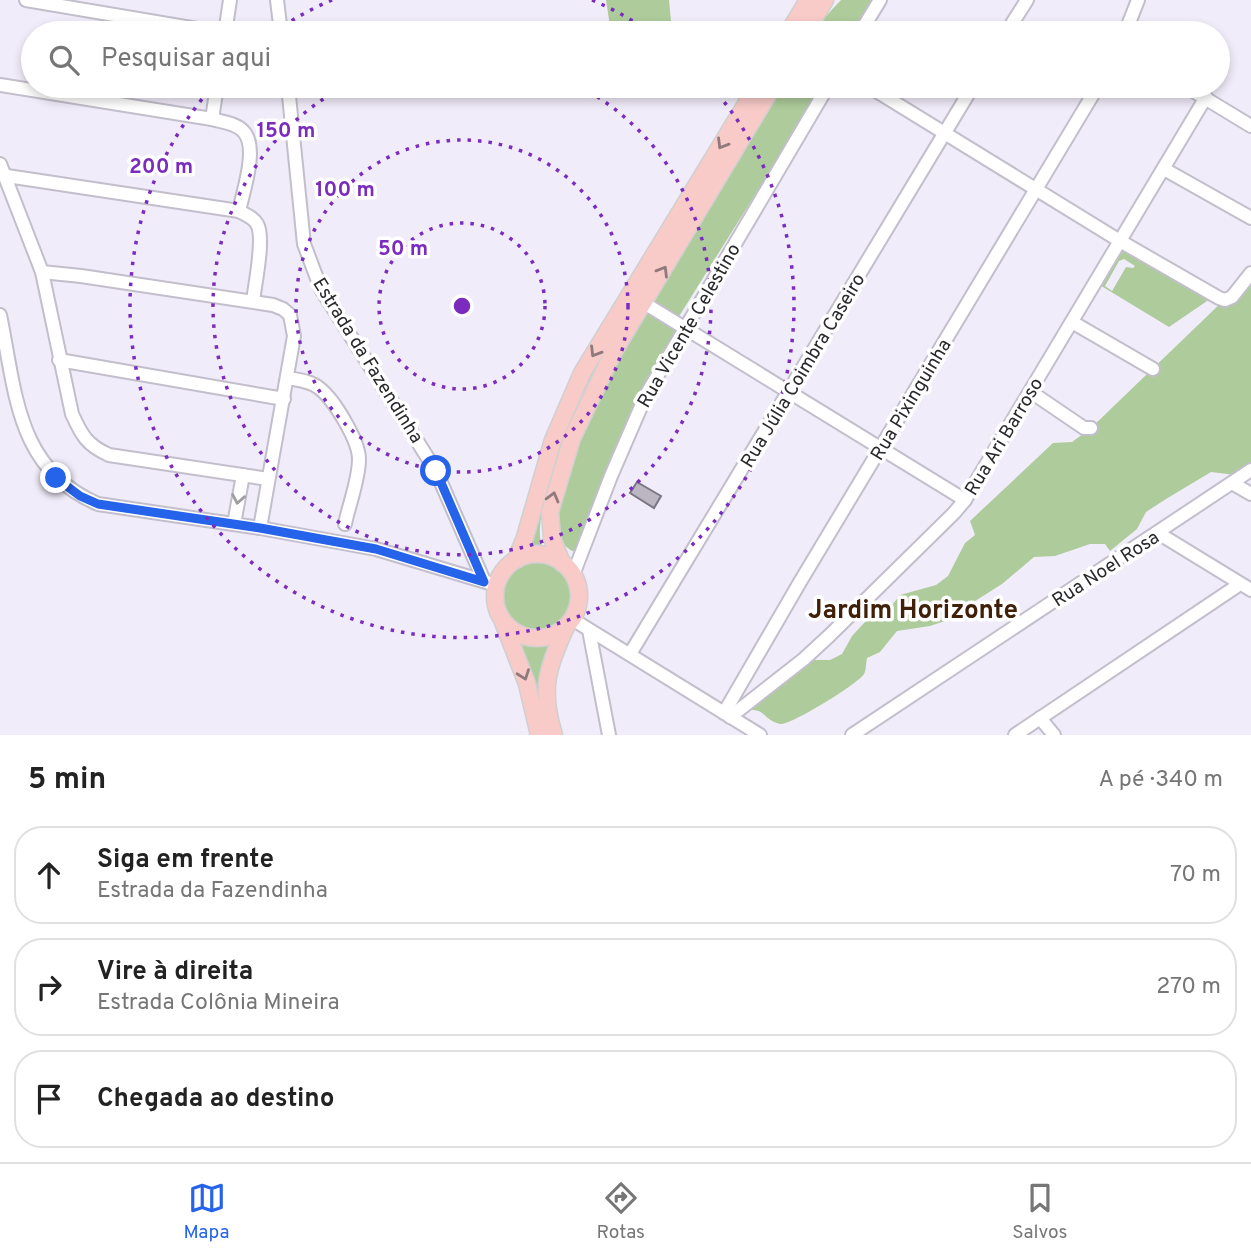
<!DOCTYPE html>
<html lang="pt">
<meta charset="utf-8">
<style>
:root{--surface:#fff;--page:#f2f2f2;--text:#222;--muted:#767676;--line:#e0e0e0;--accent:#2563eb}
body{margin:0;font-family:Overpass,sans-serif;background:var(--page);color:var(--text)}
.stop{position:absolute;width:21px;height:21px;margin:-16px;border:5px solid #2563eb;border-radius:50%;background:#fff}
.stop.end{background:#2563eb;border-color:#fff;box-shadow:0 2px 7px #0008}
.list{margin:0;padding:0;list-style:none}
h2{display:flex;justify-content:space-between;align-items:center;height:91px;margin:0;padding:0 28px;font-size:30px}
h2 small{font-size:23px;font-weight:400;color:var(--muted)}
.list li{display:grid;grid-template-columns:46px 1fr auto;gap:21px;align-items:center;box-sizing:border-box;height:98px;margin:0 14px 14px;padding:0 14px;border:2px solid var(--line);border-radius:28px}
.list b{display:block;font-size:26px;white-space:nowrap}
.list p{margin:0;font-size:23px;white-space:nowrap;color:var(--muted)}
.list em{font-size:23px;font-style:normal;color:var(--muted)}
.icon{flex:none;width:38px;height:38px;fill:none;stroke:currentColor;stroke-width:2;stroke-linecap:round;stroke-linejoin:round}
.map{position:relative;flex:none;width:1251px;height:735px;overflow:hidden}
.search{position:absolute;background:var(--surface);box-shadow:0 4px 10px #0003;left:21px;right:21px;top:21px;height:77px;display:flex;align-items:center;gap:18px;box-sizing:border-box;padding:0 24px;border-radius:38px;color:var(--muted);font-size:26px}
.sheet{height:427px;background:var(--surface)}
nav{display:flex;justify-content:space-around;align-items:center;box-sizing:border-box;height:98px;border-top:2px solid var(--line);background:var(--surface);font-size:19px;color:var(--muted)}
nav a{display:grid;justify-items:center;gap:4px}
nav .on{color:var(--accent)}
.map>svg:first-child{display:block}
.green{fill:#aecc9b;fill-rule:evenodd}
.building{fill:#bbb6c2;stroke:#7b7682;stroke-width:2}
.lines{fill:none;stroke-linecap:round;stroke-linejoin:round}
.minor-casing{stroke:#c3becb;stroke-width:16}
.major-casing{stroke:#d0d0d1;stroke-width:19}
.minor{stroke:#fff;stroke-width:12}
.major{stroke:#f8cac8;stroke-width:16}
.oneway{stroke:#90797a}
.oneway2{stroke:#9f9ea0}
.route{stroke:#2563eb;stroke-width:9}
.ring{fill:none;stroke:#7b2cbf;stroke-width:3.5;stroke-dasharray:3.5 7}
.labels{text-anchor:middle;stroke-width:7;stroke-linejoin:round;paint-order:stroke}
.street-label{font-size:19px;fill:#29282c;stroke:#fff}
.district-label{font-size:26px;font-weight:bold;fill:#41200a;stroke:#fff}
.centre{fill:#7b2cbf;stroke:#fff;stroke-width:3.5}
.ring-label{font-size:21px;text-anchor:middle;font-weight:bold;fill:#7b2cbf;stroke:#fff;stroke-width:7;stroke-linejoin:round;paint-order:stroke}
</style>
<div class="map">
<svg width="1251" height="735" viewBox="0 0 1251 735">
<rect width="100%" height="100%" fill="#f1ecf9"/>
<g class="green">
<path d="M606 0H669L671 21 668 33H611Z"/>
<path d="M841 0H872L852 33H815L825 17Z"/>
<path d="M782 86H820L763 182 678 318 651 302Z"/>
<path d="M1119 247 1210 299 1169 327 1098 284ZM1124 259 1135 266 1133 268 1126 267 1112 291 1105 286 1119 261Z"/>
<path d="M1251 274V462L1235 475 1211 472 1166 499 1146 512 1137 529 1110 551 1105 544H1090L1055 556 1034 557 1002 584 964 608 954 618 930 626 897 631 880 652 867 658C866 663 866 671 864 674 858 684 791 725 781 724 773 723 768 718 762 713 759 710 752 710 747 709L808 660H830L842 654 852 636 865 622 889 609 900 595 936 585 948 576 965 543 975 535 970 521 1053 443 1072 442 1091 428Z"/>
<path d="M635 300C614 339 589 377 572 418 563 439 556 462 550 484 544 505 536 526 542 547L527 548C538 513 547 478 560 444 578 393 607 346 635 300Z"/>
<path d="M647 311 675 331 631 410 575 552C514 529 627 345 647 311Z"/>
<circle cx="537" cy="597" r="36"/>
<path d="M516 642 533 646 552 645 539 683 544 720Z"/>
</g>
<path class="building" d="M637 482 661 496 654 508 630 493Z"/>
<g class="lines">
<defs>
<g id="minor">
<path d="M26 0 221 33"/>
<path d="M277 0 281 33"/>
<path d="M225 33 230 0"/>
<path d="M860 33 880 0"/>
<path d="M1006 33 1027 0"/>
<path d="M1125 33 1138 0"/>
<path d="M0 85 212 119C222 122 236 123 243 131 259 146 243 192 239 211"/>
<path d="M288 86 304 244 321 289 436 471 484 581"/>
<path d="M868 86 1120 241 1219 298 1225 300 1232 297 1251 273"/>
<path d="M1185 86 1251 126"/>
<path d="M212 119 217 86"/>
<path d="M0 164 42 272 72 414C82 436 87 445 109 455L268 479"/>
<path d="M1164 169 1251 218"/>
<path d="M7 176 239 211C246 215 253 217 257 224 265 237 255 284 253 301"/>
<path d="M42 272 81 276 273 305 283 309 290 315 294 336 260 528"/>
<path d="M644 303 965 500"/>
<path d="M0 315C16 392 16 469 98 504L260 528 376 549 496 585"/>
<path d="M1072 322 1153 369"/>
<path d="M59 360 284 399"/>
<path d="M288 378C298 380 311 381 319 388 334 399 359 441 359 459 359 480 349 504 345 524"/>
<path d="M1031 392 1084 428H1091"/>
<path d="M1232 483 1251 494"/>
<path d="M234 524 243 475"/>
<path d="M1158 533 1251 590"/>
<path d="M573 575 611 476 646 395 828 86"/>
<path d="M572 619 760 735"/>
<path d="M589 630 609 735"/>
<path d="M630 654 973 86"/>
<path d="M724 713 800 582 1098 86"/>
<path d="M730 717 804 659 830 635 954 513 965 500 1206 97"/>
<path d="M1040 718 1054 735"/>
<path d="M852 735 1251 470"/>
<path d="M1015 735 1240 584"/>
</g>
<g id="major">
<path d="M788 33 808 0"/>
<path d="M805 33 825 0"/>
<circle cx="537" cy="596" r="42"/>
<path d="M516 560 525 537 553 440 582 373 757 86"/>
<path d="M562 563 552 538 550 512 572 438 613 353 773 86"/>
<path d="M503 622 527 684 539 735"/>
<path d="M554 735C540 690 547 668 566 627"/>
</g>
</defs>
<use href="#minor" class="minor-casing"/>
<use href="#major" class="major-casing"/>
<use href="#minor" class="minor"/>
<use href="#major" class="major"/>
</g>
<defs><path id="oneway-chevron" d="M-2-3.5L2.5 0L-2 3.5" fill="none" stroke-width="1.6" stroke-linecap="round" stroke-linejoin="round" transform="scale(1.75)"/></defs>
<g class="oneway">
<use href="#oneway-chevron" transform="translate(722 144) rotate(121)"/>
<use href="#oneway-chevron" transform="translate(663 271) rotate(-59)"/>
<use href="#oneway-chevron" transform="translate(595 352) rotate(121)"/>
<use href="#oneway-chevron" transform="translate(553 497) rotate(-75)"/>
<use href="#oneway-chevron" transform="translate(524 675) rotate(70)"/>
</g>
<use class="oneway2" href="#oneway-chevron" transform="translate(238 499) rotate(100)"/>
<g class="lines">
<path class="route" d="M56 478 80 496 98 504 260 528 376 549 484 582 436 471"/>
</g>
<g class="ring">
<circle cx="462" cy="306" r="83"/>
<circle cx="462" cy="306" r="166"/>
<path d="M579 86A249 249 0 1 1 345 86"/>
<path d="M274 32A332 332 0 0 1 332 0M592 0A332 332 0 0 1 650 32M711 86A332 332 0 1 1 213 86"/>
</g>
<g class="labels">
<g class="street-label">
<text transform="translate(688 325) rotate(-60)" y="7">Rua Vicente Celestino</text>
<text transform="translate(369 360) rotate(58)" y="7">Estrada da Fazendinha</text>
<text transform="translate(802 370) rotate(-59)" y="7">Rua Júlia Coimbra Caseiro</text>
<text transform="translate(910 399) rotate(-59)" y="7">Rua Pixinguinha</text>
<text transform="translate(1003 436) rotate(-59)" y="7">Rua Ari Barroso</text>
<text transform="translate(1105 568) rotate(-33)" y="7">Rua Noel Rosa</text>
</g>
<g class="district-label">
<text x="913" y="618">Jardim Horizonte</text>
</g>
</g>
<circle cx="462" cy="306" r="10" class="centre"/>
<g class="ring-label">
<text x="286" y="137">150 m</text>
<text x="161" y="173">200 m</text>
<text x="345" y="196">100 m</text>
<text x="403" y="255">50 m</text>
</g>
</svg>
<div class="stop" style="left:436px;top:471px"></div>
<div class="stop end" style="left:56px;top:478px"></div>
<div class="search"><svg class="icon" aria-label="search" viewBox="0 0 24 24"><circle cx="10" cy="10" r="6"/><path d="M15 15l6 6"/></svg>Pesquisar aqui</div>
</div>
<section class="sheet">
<h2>5 min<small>A pé · 340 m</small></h2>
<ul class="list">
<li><svg class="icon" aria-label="ahead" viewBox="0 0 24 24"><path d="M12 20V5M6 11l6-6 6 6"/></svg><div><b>Siga em frente</b><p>Estrada da Fazendinha</p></div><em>70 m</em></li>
<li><svg class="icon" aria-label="right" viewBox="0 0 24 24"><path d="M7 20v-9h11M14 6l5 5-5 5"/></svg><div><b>Vire à direita</b><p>Estrada Colônia Mineira</p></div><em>270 m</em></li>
<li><svg class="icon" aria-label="arrive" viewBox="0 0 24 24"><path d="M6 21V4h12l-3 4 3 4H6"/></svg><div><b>Chegada ao destino</b></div></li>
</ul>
</section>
<nav>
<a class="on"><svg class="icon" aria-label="map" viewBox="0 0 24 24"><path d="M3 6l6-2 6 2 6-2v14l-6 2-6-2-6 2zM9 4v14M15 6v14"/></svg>Mapa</a>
<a><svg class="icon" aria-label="directions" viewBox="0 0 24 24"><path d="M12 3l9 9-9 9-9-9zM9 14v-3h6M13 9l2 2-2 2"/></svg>Rotas</a>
<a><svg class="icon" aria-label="saved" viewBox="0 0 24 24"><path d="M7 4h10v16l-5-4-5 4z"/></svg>Salvos</a>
</nav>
